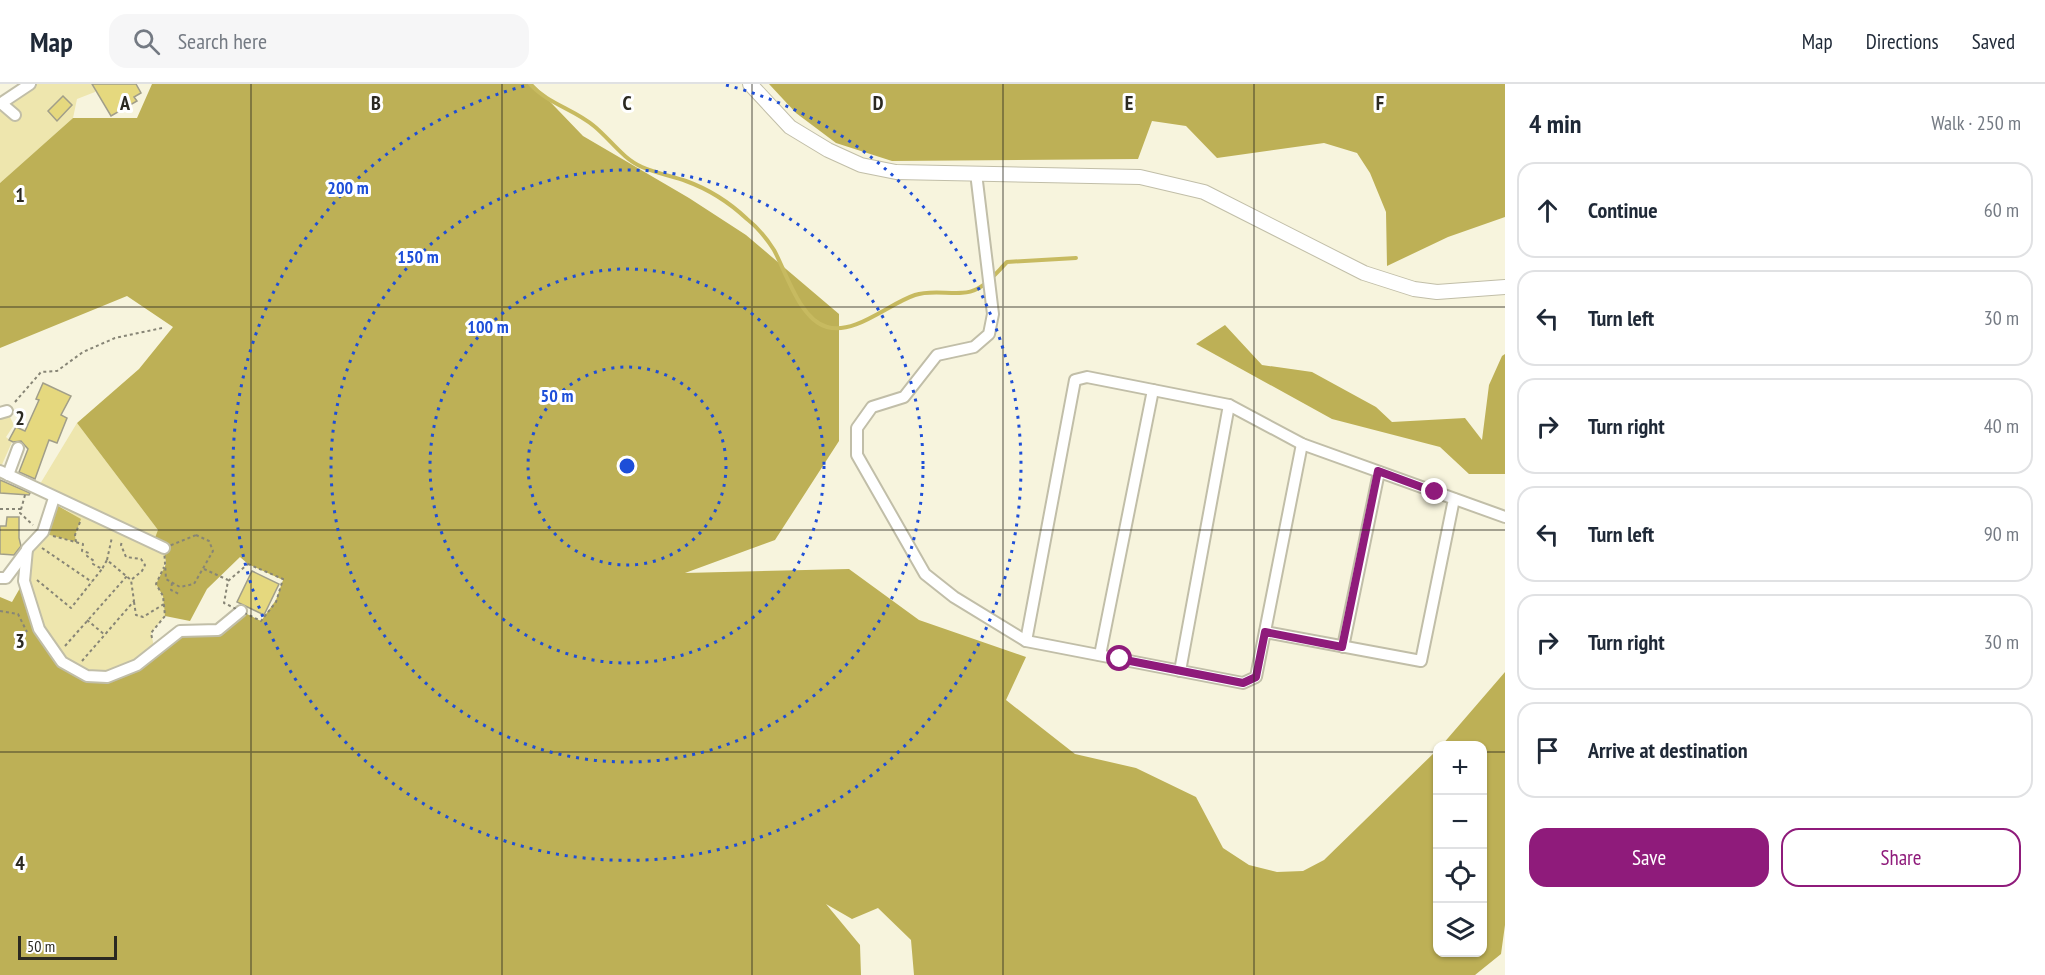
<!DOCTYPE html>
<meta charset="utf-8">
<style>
:root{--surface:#fff;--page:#f6f6f7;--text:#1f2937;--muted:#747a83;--line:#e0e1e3;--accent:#8f1b7b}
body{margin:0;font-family:"PT Sans Narrow",sans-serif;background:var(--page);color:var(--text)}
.controls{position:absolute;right:18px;bottom:18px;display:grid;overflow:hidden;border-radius:12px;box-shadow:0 2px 4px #0004}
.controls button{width:54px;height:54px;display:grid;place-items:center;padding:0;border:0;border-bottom:2px solid var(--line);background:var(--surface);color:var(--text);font:30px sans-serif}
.scale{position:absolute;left:18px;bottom:15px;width:99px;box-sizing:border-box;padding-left:6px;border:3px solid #2b2921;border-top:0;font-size:16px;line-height:21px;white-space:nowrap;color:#2b2921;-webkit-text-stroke:4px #fff;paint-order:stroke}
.stop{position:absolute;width:18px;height:18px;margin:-14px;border:4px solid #8f1b7b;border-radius:50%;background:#fff}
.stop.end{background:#8f1b7b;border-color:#fff;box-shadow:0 2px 6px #0008}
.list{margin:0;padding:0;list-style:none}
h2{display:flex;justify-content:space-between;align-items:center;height:78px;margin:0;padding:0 24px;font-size:26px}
h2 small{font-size:20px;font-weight:400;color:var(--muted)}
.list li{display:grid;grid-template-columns:39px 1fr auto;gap:18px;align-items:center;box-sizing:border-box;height:96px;margin:0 12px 12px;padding:0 12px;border:2px solid var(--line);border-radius:18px}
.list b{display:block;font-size:22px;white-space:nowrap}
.list em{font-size:20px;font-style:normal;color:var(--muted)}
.actions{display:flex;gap:12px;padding:18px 24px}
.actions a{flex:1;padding:14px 0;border:2px solid var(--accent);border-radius:18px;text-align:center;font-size:21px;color:var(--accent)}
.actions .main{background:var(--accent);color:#fff}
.icon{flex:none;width:33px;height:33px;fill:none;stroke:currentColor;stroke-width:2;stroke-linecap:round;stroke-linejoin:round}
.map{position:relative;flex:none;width:1505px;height:891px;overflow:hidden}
header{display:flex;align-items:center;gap:36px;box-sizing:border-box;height:84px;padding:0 30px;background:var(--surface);border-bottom:2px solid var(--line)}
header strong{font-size:28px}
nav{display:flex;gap:33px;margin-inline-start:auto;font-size:21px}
.search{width:420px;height:54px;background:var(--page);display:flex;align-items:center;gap:15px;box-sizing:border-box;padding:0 21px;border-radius:18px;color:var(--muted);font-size:22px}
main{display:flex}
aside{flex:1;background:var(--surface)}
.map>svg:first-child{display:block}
.green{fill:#eee6ae}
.forest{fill:#bdb056}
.water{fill:#c7ba60}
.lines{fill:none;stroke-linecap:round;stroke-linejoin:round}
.stream{stroke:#c7ba60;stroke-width:4}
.building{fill:#e5d87e;stroke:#a19e89;stroke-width:1.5}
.minor-casing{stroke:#c1bea8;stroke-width:14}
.tertiary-casing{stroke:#c1bea8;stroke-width:16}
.path{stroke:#878576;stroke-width:2;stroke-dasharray:3 3;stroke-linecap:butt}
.minor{stroke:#fff;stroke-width:10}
.tertiary{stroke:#fff;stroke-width:14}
.route{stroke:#8f1b7b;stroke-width:8}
.grid{fill:none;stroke:#2b2921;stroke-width:1.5;stroke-opacity:0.55}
.ring{fill:none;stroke:#1d4ed8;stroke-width:3;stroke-dasharray:3 6}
.grid-label{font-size:20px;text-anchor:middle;font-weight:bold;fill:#2b2921;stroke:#fff;stroke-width:6;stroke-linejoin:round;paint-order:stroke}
.centre{fill:#1d4ed8;stroke:#fff;stroke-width:3}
.ring-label{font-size:18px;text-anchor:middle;font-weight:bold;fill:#1d4ed8;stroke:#fff;stroke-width:6;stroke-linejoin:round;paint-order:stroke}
</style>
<header>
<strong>Map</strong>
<div class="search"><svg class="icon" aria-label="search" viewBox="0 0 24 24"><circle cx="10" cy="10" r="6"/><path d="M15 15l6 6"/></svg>Search here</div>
<nav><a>Map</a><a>Directions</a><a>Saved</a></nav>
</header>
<main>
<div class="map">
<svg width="1505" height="891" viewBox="0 0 1505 891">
<rect width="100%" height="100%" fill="#f7f4dd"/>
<g class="green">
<path d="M30 0H97L95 8 77 15 73 34 0 99V20Z"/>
<path d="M7 327 14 341 6 353 12 358 0 385V329Z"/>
<path d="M77 339 158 446C167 472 169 475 156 500L163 512 165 532 151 549 155 567 107 593 62 578 39 545 24 497 27 465 42 449 76 458 75 451 80 435 63 424V417L37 405Z"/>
</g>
<g class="forest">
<path d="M152 0H533L583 52 689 114 746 151 839 230V357L775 456 685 489 849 485 919 536 1026 573 1006 616 1075 670 1136 684 1196 713 1223 764 1249 781 1277 788 1303 787 1324 776 1437 666 1438 868H1482V662L1442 661 1505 588V841L1501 870 1475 891H914L911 856 878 824 852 835 826 820 860 861 861 891H0V513L12 518 24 497 39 545 62 578 87 592 137 581 180 547 218 546 241 527 261 537 276 516 283 496 248 480 240 473 207 505 190 537 165 532 163 512 156 500 166 480 164 464 153 459 158 446 77 339 139 285 173 243 127 212 0 264V99L73 34H137Z"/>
<path d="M769 0H1505V133L1448 153 1387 182 1386 128 1370 89 1357 69 1324 59 1217 74 1186 42 1152 37 1138 75 892 77 836 59 796 29Z"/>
<path d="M1225 241 1262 281 1312 288 1376 323 1392 338 1465 334 1482 356 1489 301 1502 272 1505 270V390H1469L1440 363 1332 335 1196 260Z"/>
</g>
<path class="water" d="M53 419 81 435 75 451 76 458 42 449Z"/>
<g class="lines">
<path class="stream" d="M530 0C548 20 574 25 594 42 610 55 623 75 642 83 656 89 671 92 686 97 708 105 730 119 747 135 757 143 767 155 774 166 786 188 800 236 827 243 855 251 888 220 915 211 935 204 960 214 977 205 989 199 998 187 1007 178L1076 174"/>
</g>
<g class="building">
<path d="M92 0H136L141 9 134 13 137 17 111 32Z"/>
<path d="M63 12 72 21 57 37 48 27Z"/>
<path d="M43 299 71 312 61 331 67 334 57 359 49 356 35 395 19 388 28 365 21 357 13 358 9 356 16 343 25 347 39 316 36 315Z"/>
<path d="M0 396 30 409 29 411 0 409Z"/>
<path d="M7 433H19V454L21 462 14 471 0 470V442H6Z"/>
<path d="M252 487 279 500 264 531 237 518Z"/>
</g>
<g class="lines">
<defs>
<g id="minor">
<path d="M1 19 15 31"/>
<path d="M0 20 30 0"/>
<path d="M976 89 993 230 989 250 974 263 937 271 904 313 872 323 857 344V371L925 490 954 513 1026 557 1243 599 1256 593 1302 360"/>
<path d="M0 329 7 327"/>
<path d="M0 387 164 464"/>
<path d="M8 391 18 364"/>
<path d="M54 414 43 448 27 465 24 497 39 545 62 578 87 592 107 593 137 581 180 547 218 546 241 527"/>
<path d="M0 494H6L27 466"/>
<path d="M1265 548 1421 577 1454 415"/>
<path d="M1026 557 1075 296 1087 293 1229 321 1302 360 1505 433"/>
<path d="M1343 563 1379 388"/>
<path d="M1100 571 1153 306"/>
<path d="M1180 587 1229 321"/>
</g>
<path id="tertiary" d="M750 0 790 43 828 66 861 81 896 88 1140 93 1204 108 1364 189 1414 205 1437 208 1505 203"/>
</defs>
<use href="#minor" class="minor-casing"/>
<use href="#tertiary" class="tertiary-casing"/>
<g class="path">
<path d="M15 318 41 288 57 287 83 268 115 254 162 244"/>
<path d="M25 411 20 429 33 441"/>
<path d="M0 425H21"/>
<path d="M196 451 209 457 213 467 194 500 180 503 166 495 164 464Z"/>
<path d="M53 452 83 460 82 467 89 469 87 472 94 477 93 480 102 485 107 476 131 496"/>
<path d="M76 458 75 451 80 438"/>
<path d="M42 464 92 498"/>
<path d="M107 476 112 453"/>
<path d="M248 480 283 495 276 518 261 537 224 519 228 497Z"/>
<path d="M204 485 228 496"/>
<path d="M37 496 71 524 102 485"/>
<path d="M172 499 171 506 179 510"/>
<path d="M134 518 136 531 143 533 164 520"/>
<path d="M0 527 18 530 27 548"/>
<path d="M87 536 105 551"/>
<path d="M152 554 151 549 165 532 163 512 156 500 164 483"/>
<path d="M65 562 127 492"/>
<path d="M82 577 134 517 131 496 142 487 145 481 141 475 126 473 121 461 122 457"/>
</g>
<use href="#minor" class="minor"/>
<use href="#tertiary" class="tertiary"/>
</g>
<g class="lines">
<path class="route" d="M1120 575 1243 599 1256 593 1265 548 1342 563 1378 387 1435 408"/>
</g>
<path class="grid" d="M251 0V891M502 0V891M752 0V891M1003 0V891M1254 0V891M0 223H1505M0 446H1505M0 668H1438M1482 668H1505"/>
<g class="ring">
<circle cx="627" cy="382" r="99"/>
<circle cx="627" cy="382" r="197"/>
<circle cx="627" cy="382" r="296"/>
<path d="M726 1A394 394 0 1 1 528 1"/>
</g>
<g class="grid-label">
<text x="125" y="26">A</text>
<text x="376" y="26">B</text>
<text x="627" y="26">C</text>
<text x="878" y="26">D</text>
<text x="1129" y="26">E</text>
<text x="1380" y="26">F</text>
<text x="20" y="118">1</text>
<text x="20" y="341">2</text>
<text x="20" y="564">3</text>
<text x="20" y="786">4</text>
</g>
<circle cx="627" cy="382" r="9" class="centre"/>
<g class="ring-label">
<text x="348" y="110">200 m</text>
<text x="418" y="179">150 m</text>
<text x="488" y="249">100 m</text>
<text x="557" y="318">50 m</text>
</g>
</svg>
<div class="controls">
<button>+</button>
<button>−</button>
<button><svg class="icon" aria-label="locate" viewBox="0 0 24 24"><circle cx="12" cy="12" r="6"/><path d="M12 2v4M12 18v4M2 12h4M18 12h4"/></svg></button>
<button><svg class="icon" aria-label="layers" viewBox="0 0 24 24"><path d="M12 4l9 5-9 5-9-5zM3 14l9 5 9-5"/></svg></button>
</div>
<div class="scale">50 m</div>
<div class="stop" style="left:1120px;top:575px"></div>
<div class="stop end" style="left:1435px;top:408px"></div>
</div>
<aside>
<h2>4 min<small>Walk · 250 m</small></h2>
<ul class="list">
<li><svg class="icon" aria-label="ahead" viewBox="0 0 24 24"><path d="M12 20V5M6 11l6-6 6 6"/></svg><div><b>Continue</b></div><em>60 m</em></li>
<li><svg class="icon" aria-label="left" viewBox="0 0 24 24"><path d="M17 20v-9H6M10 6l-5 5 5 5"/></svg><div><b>Turn left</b></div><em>30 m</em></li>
<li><svg class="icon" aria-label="right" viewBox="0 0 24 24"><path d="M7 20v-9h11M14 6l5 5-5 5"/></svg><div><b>Turn right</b></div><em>40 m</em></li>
<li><svg class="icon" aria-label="left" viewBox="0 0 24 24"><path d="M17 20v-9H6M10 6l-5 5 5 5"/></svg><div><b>Turn left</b></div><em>90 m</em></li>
<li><svg class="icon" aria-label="right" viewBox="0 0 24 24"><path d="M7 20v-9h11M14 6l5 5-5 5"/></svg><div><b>Turn right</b></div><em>30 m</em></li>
<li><svg class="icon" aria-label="arrive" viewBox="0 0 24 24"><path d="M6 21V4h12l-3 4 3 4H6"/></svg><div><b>Arrive at destination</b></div></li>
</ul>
<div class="actions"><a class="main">Save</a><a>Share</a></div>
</aside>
</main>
